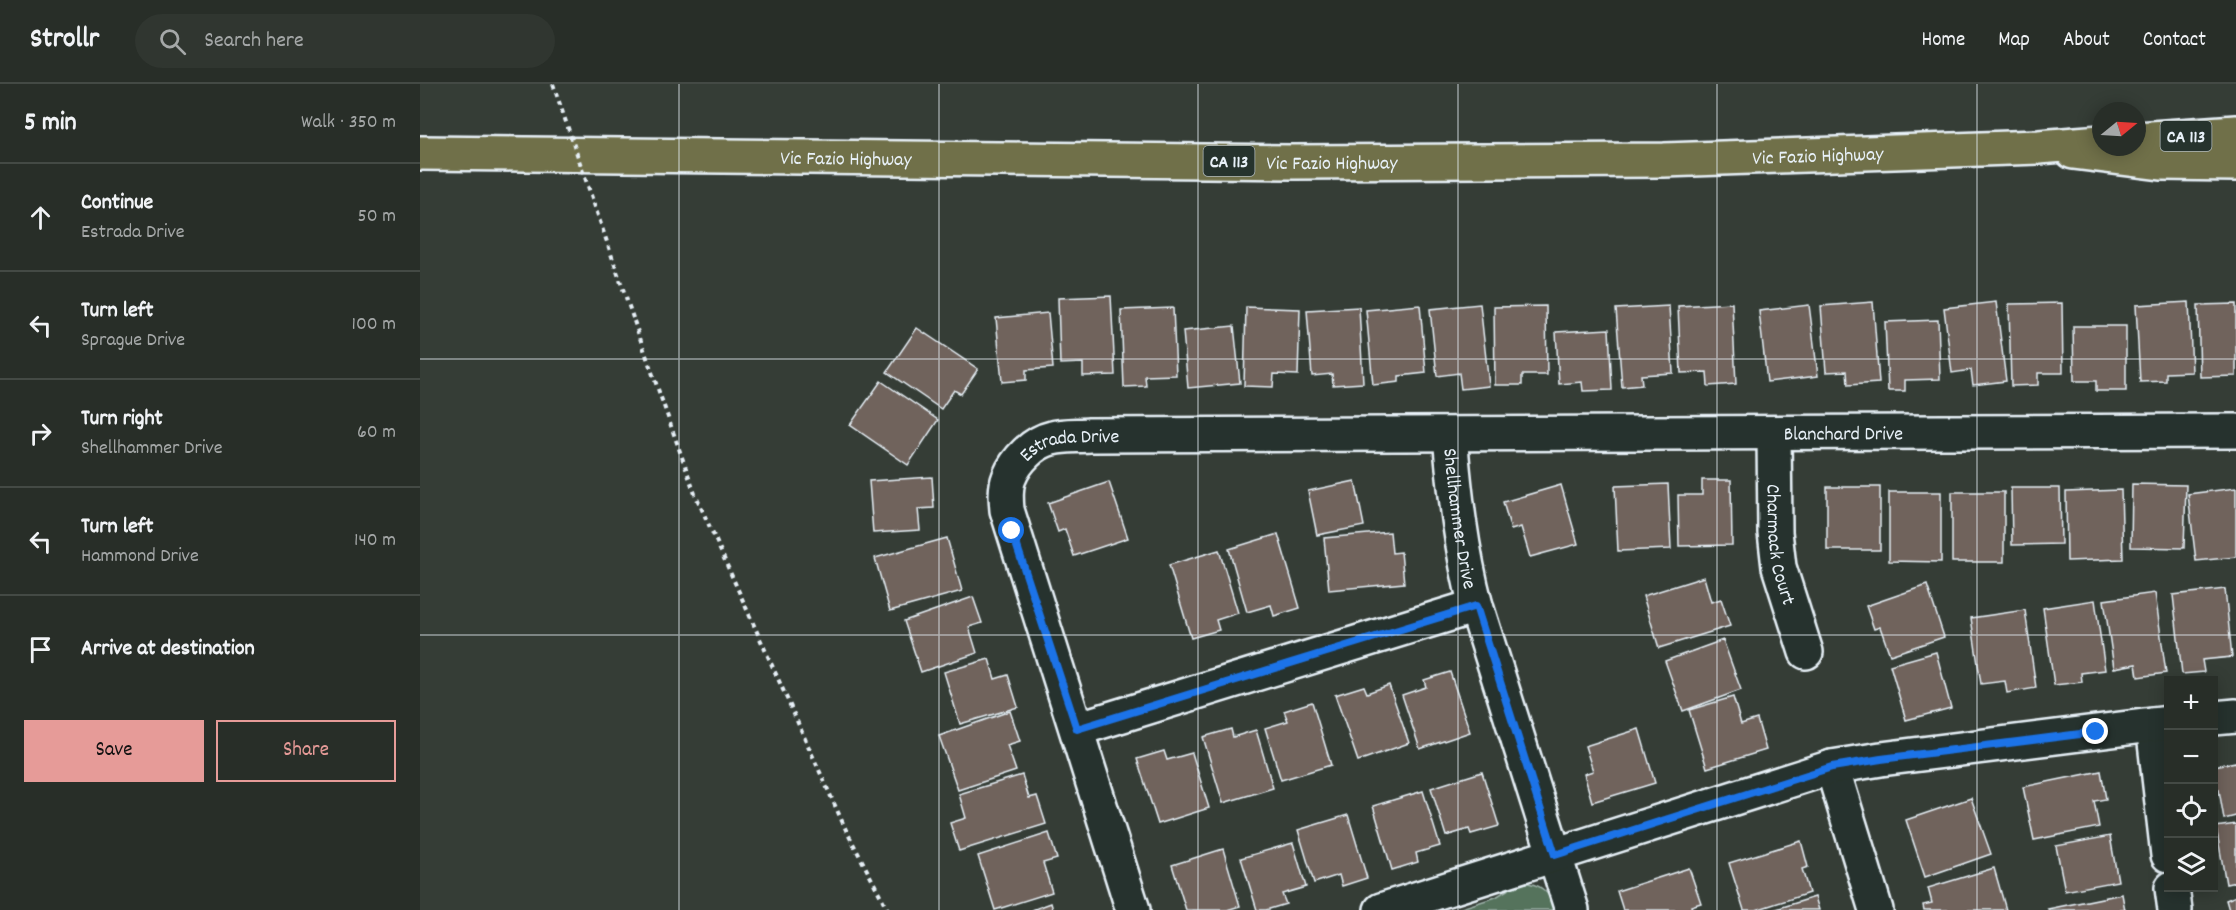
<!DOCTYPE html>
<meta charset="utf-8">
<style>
:root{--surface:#282e28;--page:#303630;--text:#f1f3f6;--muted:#a5a8a8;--line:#444a45;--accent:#e69b98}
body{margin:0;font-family:Dekko,sans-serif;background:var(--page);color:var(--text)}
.controls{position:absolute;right:18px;bottom:18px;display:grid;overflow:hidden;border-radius:0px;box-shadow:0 3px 15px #0003}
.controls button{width:54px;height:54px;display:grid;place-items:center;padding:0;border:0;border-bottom:2px solid var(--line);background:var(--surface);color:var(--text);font:30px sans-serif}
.compass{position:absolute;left:1672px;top:18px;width:54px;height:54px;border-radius:50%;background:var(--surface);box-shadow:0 3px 15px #0003;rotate:72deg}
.stop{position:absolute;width:18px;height:18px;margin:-14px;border:4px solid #1a73e8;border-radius:50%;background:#fff}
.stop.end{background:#1a73e8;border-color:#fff;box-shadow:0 2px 6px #0008}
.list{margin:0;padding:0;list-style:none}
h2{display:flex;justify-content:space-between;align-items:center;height:78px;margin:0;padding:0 24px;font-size:26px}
h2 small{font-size:20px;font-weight:400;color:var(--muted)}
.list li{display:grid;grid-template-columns:39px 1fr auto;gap:18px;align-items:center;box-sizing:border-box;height:108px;padding:0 24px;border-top:2px solid var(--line)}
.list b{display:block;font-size:22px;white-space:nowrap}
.list p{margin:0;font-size:20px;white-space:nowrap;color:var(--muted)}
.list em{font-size:20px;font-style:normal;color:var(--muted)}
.actions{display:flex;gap:12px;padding:18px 24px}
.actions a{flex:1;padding:14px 0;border:2px solid var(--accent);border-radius:0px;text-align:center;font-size:21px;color:var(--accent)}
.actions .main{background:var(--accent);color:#111}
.icon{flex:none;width:33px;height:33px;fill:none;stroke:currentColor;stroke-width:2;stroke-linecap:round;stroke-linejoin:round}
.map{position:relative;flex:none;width:1816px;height:826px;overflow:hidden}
header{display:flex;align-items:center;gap:36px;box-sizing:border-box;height:84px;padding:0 30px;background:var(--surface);border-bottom:2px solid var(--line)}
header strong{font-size:28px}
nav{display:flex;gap:33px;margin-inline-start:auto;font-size:21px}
.search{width:420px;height:54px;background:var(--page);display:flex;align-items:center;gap:15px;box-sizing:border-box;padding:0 21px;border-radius:33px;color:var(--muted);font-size:22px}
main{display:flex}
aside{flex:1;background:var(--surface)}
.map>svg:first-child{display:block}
.green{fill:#54735c;stroke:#9eb2aa;stroke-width:1.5}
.building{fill:#70635c;stroke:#e8f1f8;stroke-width:1.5}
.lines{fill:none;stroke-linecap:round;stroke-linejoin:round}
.minor-casing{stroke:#e8f1f8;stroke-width:38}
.highway-casing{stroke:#e8f1f8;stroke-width:38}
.path{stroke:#e8f1f8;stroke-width:4;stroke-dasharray:4.5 4.5;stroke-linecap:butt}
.minor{stroke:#26332d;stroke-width:33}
.highway{stroke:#70704a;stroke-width:33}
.path-bridge{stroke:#e8f1f8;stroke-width:4;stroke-dasharray:4.5 4.5;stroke-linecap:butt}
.route{stroke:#1a73e8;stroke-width:8}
.grid{fill:none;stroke:#e8f1f8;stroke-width:1.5;stroke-opacity:0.55}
.labels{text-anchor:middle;stroke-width:5;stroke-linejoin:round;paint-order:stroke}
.shield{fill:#26332d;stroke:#aeb8bb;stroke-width:1.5}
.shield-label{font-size:18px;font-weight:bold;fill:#e8f1f8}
.street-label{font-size:20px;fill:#e8f1f8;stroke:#26332d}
</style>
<header>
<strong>Strollr</strong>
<div class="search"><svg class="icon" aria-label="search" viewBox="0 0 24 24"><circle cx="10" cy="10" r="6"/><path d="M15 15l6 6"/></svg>Search here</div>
<nav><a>Home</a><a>Map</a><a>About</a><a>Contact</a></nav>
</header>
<main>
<aside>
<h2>5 min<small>Walk · 350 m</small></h2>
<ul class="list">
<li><svg class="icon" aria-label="ahead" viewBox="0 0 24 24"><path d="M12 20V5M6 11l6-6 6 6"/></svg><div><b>Continue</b><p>Estrada Drive</p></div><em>50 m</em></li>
<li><svg class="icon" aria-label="left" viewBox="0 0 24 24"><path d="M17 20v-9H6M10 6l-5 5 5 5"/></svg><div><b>Turn left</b><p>Sprague Drive</p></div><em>100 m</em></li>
<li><svg class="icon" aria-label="right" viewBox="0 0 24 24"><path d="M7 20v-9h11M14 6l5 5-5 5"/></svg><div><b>Turn right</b><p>Shellhammer Drive</p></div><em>60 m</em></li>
<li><svg class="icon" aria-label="left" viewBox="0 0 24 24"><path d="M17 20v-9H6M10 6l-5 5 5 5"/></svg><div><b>Turn left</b><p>Hammond Drive</p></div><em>140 m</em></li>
<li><svg class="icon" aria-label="arrive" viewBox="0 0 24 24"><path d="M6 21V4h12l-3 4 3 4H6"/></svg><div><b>Arrive at destination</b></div></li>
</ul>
<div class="actions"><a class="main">Save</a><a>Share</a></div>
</aside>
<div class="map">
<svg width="1816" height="826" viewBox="0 0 1816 826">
<rect width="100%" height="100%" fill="#353d36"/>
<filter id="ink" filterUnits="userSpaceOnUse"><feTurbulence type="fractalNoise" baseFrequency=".0167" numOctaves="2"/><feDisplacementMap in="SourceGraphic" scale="12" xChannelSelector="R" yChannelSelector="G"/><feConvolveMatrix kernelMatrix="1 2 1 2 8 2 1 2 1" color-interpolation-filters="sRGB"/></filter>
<g filter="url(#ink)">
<path class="green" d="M1100 798C1120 799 1129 807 1136 826H1035L1076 813Z"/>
<g class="building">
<path d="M691 212 695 291 663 292V279L640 280 638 214Z"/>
<path d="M1453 218 1459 299 1428 301 1427 287 1406 288 1401 222Z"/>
<path d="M1576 218 1586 297 1553 301 1551 286 1532 289 1524 224Z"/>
<path d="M1769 218 1772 288 1746 289V297L1720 298 1716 221Z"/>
<path d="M1312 219 1316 300 1288 302 1287 288 1261 289 1258 222Z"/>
<path d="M1642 219 1643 289H1618V301L1591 302 1589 220Z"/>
<path d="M1060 220 1069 302 1041 305 1039 289 1017 292 1010 225Z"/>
<path d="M1816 220V292L1780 293 1778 221Z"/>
<path d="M1000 221 1006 289 979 292V298L953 301 946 226Z"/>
<path d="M1389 221 1398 292 1347 298 1339 227Z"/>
<path d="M1126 222 1127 291H1102V301H1075L1074 223Z"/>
<path d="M1249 222 1253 289 1221 291 1222 301 1202 303 1196 225Z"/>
<path d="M826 223 880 225 878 291 854 290 853 303 824 302Z"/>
<path d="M939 223 943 299 913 301 912 290 892 292 887 226Z"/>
<path d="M753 224 756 291 725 292 726 302 704 303 701 226Z"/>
<path d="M628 229 633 284 606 286V296L582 298 576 234Z"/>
<path d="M1518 236 1520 295 1485 296V307H1468L1465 238Z"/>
<path d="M814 242 820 299 768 304 763 247Z"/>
<path d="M1653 242H1706V307H1676V297H1654Z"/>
<path d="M497 244 558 285 541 310 534 306 521 325 467 288Z"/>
<path d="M1189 245 1192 306 1163 307 1162 298 1139 300 1136 248Z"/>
<path d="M461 297 518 336 488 381 430 341Z"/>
<path d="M512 393 514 424 498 425 500 446 453 449 449 397Z"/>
<path d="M1282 396H1311L1312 461 1259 462 1258 411H1282Z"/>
<path d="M935 397 944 442 897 451 888 407Z"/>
<path d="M689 398 708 454 654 472 645 445 638 448 628 419Z"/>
<path d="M1248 400 1251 465 1198 467 1195 402Z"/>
<path d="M1712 400 1766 401 1764 464 1711 463Z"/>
<path d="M1141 401 1158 460 1110 473 1101 443 1091 446 1083 418Z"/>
<rect x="1407" y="403" width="53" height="63"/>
<path d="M1591 404H1640L1641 460 1592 461Z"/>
<path d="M1816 404V473L1776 477 1768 410Z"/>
<path d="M1701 406 1703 475 1647 477 1646 408Z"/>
<path d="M1469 408H1521V478L1469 477Z"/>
<rect x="1532" y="408" width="52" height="70"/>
<path d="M970 448 972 469 981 468 984 499 909 506 904 454Z"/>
<path d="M858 450 880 524 854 532 851 521 827 528 809 465Z"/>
<path d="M527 454 542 507 470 527 455 474Z"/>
<path d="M799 466 818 529 796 536 799 546 771 554 749 481Z"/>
<path d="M1284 493 1291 518 1301 515 1310 542 1239 564 1223 512Z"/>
<path d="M1507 501 1524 553 1470 571 1460 543 1454 545 1446 522Z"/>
<path d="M1805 505 1812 573 1782 576 1784 588 1762 590 1753 511Z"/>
<path d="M1735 509 1746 589 1718 593 1716 580 1694 584 1684 516Z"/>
<path d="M553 513 562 539 549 543 557 569 501 588 484 537Z"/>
<path d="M1675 516 1685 586 1661 589 1662 598 1634 601 1623 524Z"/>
<path d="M1605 526 1616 604 1587 609 1585 597 1561 600 1551 534Z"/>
<path d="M1303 556 1321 606 1263 627 1245 577Z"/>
<path d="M1516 568 1531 624 1486 636 1470 581Z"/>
<path d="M569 575 575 595 588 591 598 623 540 640 524 588Z"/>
<path d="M1030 588 1050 648 1000 665 982 611 1006 603 1004 596Z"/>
<path d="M969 601 989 659 938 677 915 611 944 602 947 609Z"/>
<path d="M1313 613 1321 640 1337 635 1346 666 1287 684 1269 626Z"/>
<path d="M892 618 911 681 861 696 845 644 868 637 864 627Z"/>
<path d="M590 627 600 657 587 661 596 687 538 706 519 652Z"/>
<path d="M811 645 813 653 836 646 853 704 803 719 783 653Z"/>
<path d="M1219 645 1235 699 1172 718 1164 690 1173 687 1165 662Z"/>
<path d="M744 667 747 676 772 669 789 724 738 740 717 675Z"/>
<path d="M1816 678V732L1804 735 1799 706 1794 707V682Z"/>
<path d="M1681 687 1686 715 1674 717 1679 743 1614 756 1603 703Z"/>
<path d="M1062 688 1079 742 1051 750 1049 745 1026 752 1011 704Z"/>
<path d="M602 691 609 714 617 712 626 740 539 767 530 739 546 734 539 710Z"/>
<path d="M1003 707 1020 762 996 769 998 778 972 786 953 722Z"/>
<path d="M1551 714 1571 770 1505 793 1486 736Z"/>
<path d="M928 731 947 794 922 802 919 791 894 799 878 746Z"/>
<path d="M1816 740V798L1806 800 1796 743Z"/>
<path d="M629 749 637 775 623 779 632 808 575 826 558 772Z"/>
<path d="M1690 752 1698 797 1645 807 1636 762Z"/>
<path d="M1381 757 1388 783 1382 785 1389 809 1336 826H1324L1309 779Z"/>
<path d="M873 759 886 803 862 810 866 820 846 826H837L821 774Z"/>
<path d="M803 765 820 822 807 826H766L752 781Z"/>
<path d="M1269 784 1281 819 1271 822 1272 826H1203L1197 807Z"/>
<path d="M1574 784 1586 826H1504L1503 821 1512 819 1508 804Z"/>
<path d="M1702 810 1705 826H1629L1628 825Z"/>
<path d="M1816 812V826H1809L1806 816Z"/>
<path d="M1395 813 1399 826H1353Z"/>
<path d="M631 819 633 826H612Z"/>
</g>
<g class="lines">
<defs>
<g id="minor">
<path id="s1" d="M1354 350 1355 448 1359 483 1386 568"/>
<path id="s2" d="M1030 351C1035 409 1041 465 1056 522L1152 826"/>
<path d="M1794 634 1816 632"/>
<path d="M1733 641 1748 771"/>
<path d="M657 645 1056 522"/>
<path d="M1412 683 1456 826"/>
<path d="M1752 804 1755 826"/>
<path id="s3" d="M713 826 587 426C586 415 585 404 589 394 596 376 614 358 632 354 644 351 657 352 669 351L1816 347"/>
<path d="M961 826 1412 683 1461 675 1748 639"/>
</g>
<g id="highway">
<path d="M1717 55 1816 48"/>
<path d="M1653 68 1741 79 1816 80"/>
<path id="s4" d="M0 69 873 78 1244 76 1619 63 1681 58"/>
</g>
</defs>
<use href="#minor" class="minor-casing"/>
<use href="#highway" class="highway-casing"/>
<path class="path" d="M214 237 275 410 426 746 468 826"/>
<use href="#minor" class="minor"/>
<use href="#highway" class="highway"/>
<path class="path-bridge" d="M133 0 214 237"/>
</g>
</g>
<g class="lines" filter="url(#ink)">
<path class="route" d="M592 447 657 645 1056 522 1135 771 1412 683 1461 675 1676 648"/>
</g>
<path class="grid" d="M259 0V826M519 0V826M778 0V826M1038 0V826M1297 0V826M1557 0V826M0 275H1816M0 551H1816"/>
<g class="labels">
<g class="shield">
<rect x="1740.5" y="37" width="51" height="30" rx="4.5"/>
<rect x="783.5" y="62" width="51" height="30" rx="4.5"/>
</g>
<g class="shield-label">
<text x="1766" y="58">CA 113</text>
<text x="809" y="83">CA 113</text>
</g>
<g class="street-label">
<text dy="7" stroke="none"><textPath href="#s4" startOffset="1398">Vic Fazio Highway</textPath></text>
<text dy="7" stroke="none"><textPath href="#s4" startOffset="426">Vic Fazio Highway</textPath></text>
<text dy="7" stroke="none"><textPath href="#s4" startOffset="912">Vic Fazio Highway</textPath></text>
<text dy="7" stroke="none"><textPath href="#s3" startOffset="1304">Blanchard Drive</textPath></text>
<text dy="7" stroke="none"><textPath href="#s3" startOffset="528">Estrada Drive</textPath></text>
<text dy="7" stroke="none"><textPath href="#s2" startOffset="84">Shellhammer Drive</textPath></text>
<text dy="7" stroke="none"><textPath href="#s1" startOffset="111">Charmack Court</textPath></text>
</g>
</g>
</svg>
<div class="controls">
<button>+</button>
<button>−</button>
<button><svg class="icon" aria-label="locate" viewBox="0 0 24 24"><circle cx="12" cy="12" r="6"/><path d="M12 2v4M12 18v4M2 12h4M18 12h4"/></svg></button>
<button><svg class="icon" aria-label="layers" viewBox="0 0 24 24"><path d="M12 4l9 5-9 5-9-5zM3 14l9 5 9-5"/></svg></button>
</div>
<svg class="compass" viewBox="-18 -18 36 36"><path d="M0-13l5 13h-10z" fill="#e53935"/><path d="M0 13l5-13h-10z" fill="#a5a8a8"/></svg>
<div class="stop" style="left:592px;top:447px"></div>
<div class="stop end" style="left:1676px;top:648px"></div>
</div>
</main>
